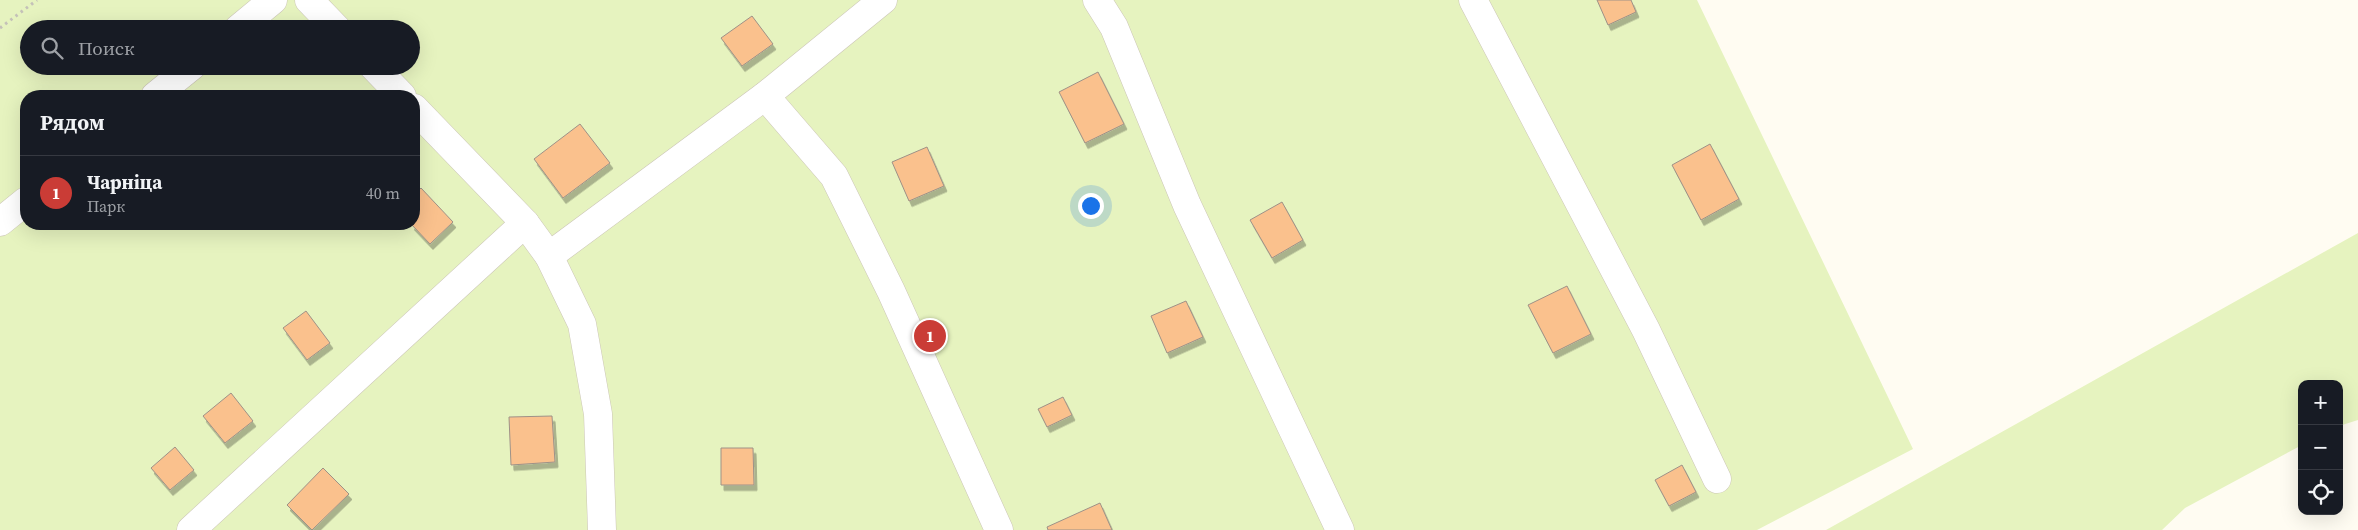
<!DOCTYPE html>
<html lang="ru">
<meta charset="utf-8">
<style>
:root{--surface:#171b24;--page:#20242c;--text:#f1f3f6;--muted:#9ea1a6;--line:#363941;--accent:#ca3c36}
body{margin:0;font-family:"Source Serif 4",serif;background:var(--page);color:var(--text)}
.controls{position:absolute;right:15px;bottom:15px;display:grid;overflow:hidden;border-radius:10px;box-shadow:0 5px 20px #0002}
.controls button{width:45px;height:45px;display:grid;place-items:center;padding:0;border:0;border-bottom:1px solid var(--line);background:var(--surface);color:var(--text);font:25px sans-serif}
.you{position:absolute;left:1090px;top:205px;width:18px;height:18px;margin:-12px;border:4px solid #fff;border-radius:50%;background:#1a73e8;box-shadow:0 0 0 8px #1a73e833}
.badge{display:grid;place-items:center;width:32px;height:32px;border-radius:50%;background:var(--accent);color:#fff;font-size:16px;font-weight:700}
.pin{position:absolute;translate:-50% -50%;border:2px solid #fff;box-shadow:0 1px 5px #0006}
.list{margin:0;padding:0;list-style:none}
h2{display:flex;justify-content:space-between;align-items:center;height:65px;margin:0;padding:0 20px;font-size:21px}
h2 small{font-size:16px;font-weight:400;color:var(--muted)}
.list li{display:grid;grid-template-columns:32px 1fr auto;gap:15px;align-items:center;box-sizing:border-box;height:75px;padding:0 20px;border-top:1px solid var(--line)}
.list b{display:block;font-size:19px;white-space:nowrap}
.list p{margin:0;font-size:16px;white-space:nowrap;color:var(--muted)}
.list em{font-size:16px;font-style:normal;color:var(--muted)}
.icon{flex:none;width:28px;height:28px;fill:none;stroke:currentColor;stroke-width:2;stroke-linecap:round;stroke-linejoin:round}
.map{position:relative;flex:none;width:2358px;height:530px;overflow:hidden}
.search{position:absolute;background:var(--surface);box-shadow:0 5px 20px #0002;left:20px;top:20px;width:400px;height:55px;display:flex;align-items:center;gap:12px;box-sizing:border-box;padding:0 18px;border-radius:28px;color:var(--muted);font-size:19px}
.panel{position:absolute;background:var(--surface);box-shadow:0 5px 20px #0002;left:20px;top:90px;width:400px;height:140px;border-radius:20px}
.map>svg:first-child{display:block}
.green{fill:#e6f3bf;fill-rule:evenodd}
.building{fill:#fac18d;stroke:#9e9187;filter:url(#shadow)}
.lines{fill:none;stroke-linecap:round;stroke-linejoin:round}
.minor-casing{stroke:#ccc6b7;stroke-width:29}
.major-casing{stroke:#ccc6b7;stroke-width:29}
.path{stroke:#c4c1b8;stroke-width:3;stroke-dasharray:2.5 4;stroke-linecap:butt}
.minor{stroke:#fff;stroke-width:28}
.major{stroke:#fff;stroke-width:28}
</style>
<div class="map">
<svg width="2358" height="530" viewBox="0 0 2358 530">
<defs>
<filter id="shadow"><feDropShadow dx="3" dy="5.5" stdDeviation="0" flood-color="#0004"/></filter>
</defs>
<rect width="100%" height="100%" fill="#fffcf2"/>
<g class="green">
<path d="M0 0H1697L1913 449 1757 530H0ZM29 29H411V66H29ZM26 96H414V224H26Z"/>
<path d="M2358 233V420L2339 426V384H2302V445L2185 508 2162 530H1826Z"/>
</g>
<g class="building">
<path d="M1597 0H1631L1636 12 1608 25Z"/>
<path d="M752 16 773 44 742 66 721 38Z"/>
<path d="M1098 72 1124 124 1085 143 1059 92Z"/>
<path d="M580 124 610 163 563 198 534 159Z"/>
<path d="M1710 144 1739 199 1701 220 1672 165Z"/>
<path d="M927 147 944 186 909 201 892 162Z"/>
<path d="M421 188 453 222 430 244 411 224H414V195Z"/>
<path d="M1282 202 1303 240 1272 258 1250 220Z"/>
<path d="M1567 286 1591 334 1553 353 1528 305Z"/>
<path d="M1186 301 1203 337 1167 353 1151 316Z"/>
<path d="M306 311 330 343 307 360 283 328Z"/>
<path d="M231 393 253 421 225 443 203 416Z"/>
<path d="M1063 397 1072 415 1047 427 1038 409Z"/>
<path d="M552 416 555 462 511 465 509 417Z"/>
<path d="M175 447 194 470 170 490 151 468Z"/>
<path d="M721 448H753L754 485H721Z"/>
<path d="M1682 465 1696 492 1669 506 1655 480Z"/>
<path d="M323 468 349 494 312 530 287 505Z"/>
<path d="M1100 503 1112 530H1048L1047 527Z"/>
</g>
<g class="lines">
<defs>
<g id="minor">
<path d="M309 0 337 29"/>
<path d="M1097 0 1114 27 1187 205 1340 530"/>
<path d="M1473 0 1646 330 1717 479"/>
<path d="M373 66 402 96"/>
<path d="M765 96 834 176 891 291 999 530"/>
<path d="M414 108 525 223 549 256 582 324 598 414 602 530"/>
<path d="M549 256 765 96 883 0"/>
<path d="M191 530 525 223"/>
</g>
<g id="major">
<path d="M238 29 273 0"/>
<path d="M155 96 192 66"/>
<path d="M0 222 26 201"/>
</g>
</defs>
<use href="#minor" class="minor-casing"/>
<use href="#major" class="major-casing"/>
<path class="path" d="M0 28 37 0"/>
<use href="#minor" class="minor"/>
<use href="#major" class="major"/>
</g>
</svg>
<div class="controls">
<button>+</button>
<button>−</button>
<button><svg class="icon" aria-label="locate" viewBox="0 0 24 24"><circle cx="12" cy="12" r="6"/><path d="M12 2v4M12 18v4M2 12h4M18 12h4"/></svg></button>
</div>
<div class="you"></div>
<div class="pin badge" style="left:930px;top:336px">1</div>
<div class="search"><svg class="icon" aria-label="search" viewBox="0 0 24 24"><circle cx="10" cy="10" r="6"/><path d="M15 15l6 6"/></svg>Поиск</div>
<section class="panel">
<h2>Рядом<small></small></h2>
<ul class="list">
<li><span class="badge">1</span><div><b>Чарніца</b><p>Парк</p></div><em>40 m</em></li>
</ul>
</section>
</div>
